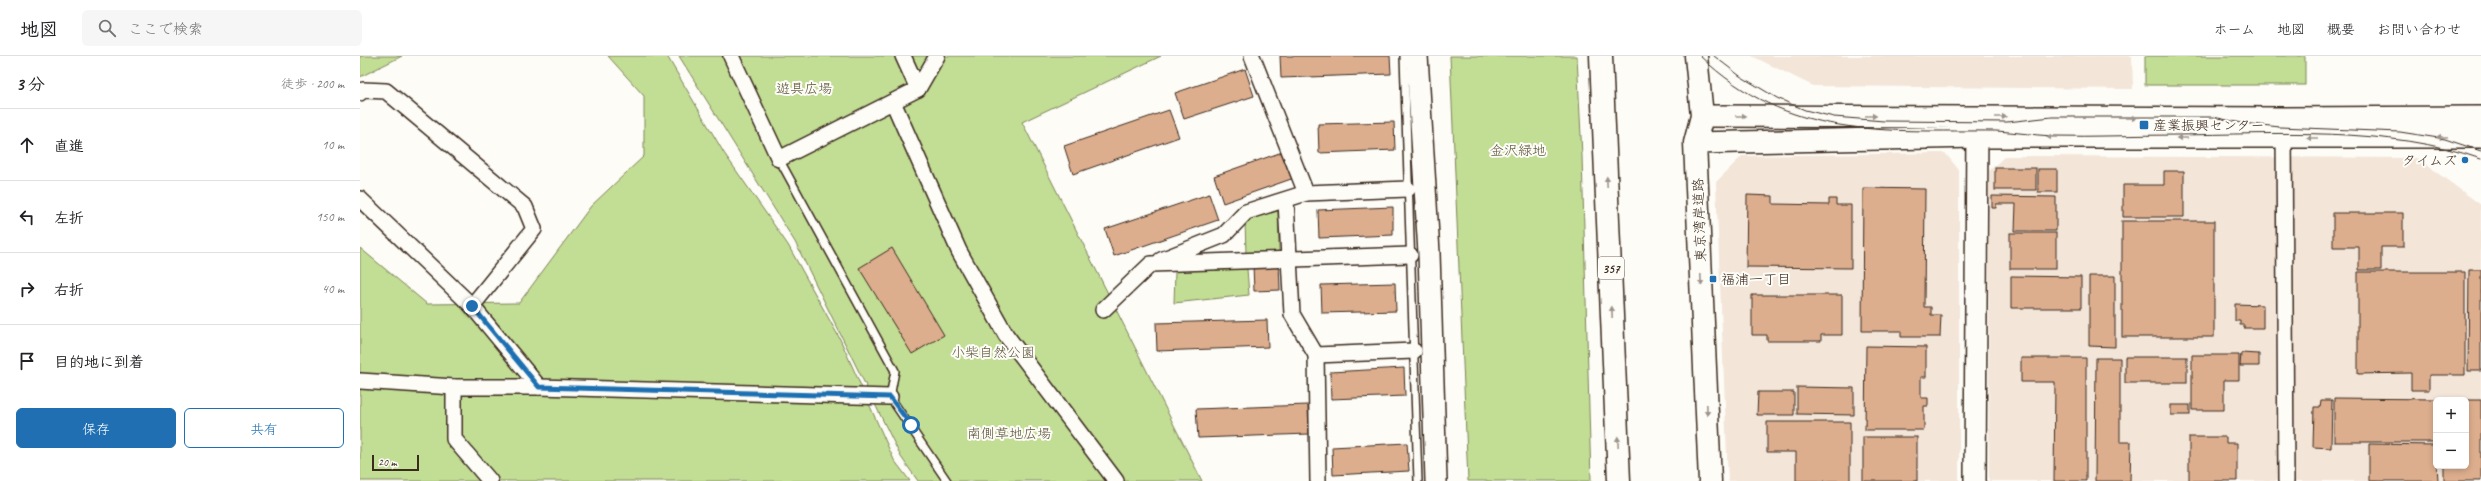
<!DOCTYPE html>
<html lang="ja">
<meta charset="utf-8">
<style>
:root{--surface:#fff;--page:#f6f6f6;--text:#202124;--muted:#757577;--line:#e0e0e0;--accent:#1f6fb2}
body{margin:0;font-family:Caveat,"Klee One",sans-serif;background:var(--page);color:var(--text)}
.controls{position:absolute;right:12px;bottom:12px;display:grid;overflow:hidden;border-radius:6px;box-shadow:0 2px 6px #0003}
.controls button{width:36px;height:36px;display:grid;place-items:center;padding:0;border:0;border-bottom:1px solid var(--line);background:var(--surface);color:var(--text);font:20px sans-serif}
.scale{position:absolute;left:12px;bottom:10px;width:47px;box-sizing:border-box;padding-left:4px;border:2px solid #3b2a1e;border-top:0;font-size:11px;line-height:14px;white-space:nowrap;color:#3b2a1e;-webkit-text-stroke:3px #fdfcf7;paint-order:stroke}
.stop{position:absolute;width:12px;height:12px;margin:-9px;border:3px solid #1f6fb2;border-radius:50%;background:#fff}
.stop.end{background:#1f6fb2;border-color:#fff;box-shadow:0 1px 4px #0008}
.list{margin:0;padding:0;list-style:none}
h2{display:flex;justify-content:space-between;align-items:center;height:52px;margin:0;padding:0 16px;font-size:17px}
h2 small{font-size:13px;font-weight:400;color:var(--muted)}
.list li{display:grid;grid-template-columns:26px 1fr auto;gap:12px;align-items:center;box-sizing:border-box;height:72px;padding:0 16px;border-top:1px solid var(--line)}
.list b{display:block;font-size:15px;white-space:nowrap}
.list em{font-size:13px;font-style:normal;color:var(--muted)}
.actions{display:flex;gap:8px;padding:12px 16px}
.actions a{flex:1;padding:9px 0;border:1px solid var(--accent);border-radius:6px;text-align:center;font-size:14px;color:var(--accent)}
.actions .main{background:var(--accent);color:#fff}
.icon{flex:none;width:22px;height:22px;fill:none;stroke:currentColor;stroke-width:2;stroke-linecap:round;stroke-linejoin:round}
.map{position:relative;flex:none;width:2121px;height:425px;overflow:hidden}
header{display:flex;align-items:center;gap:24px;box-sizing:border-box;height:56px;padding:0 20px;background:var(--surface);border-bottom:1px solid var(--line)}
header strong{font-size:19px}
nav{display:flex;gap:22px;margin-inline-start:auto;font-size:14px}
.search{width:280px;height:36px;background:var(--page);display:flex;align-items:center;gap:10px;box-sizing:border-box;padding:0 14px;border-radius:6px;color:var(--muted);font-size:15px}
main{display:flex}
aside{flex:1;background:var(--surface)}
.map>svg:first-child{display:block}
.built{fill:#f3e5d8;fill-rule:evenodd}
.green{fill:#c2dd94;stroke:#7e8459}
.building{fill:#ddae8e;stroke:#3b2a1e}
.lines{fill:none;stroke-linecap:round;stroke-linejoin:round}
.lane-casing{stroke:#3b2a1e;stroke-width:10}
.street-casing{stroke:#3b2a1e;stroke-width:18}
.secondary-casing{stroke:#3b2a1e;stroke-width:24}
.highway-casing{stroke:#3b2a1e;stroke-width:25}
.lane{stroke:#fdfcf7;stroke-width:7}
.street{stroke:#fdfcf7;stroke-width:15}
.secondary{stroke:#fdfcf7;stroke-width:21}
.highway{stroke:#fdfcf7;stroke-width:22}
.tram{stroke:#3b2a1e;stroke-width:1}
.oneway{fill:#9c938a}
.route{stroke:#1f6fb2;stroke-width:5}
.poi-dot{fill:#1f6fb2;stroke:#fdfcf7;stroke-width:1.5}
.labels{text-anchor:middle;stroke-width:4;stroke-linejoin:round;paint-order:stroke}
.shield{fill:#fdfcf7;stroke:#75695f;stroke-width:1}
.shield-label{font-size:13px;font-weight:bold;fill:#3b2a1e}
.park-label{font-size:14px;fill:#5d573c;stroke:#fdfcf7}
.poi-label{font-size:14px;fill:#3b2a1e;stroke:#fdfcf7;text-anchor:start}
.street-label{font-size:14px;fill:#3b2a1e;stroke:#fdfcf7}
</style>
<header>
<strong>地図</strong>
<div class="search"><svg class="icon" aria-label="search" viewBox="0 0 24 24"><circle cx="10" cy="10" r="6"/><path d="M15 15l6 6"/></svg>ここで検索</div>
<nav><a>ホーム</a><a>地図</a><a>概要</a><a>お問い合わせ</a></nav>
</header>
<main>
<aside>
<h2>3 分<small>徒歩 · 200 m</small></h2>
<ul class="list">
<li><svg class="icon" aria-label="ahead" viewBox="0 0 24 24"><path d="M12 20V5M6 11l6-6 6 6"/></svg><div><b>直進</b></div><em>10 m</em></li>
<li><svg class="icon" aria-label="left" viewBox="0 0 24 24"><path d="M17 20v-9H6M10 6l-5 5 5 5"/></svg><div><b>左折</b></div><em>150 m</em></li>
<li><svg class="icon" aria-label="right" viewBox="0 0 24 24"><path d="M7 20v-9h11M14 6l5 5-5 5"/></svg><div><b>右折</b></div><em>40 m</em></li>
<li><svg class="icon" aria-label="arrive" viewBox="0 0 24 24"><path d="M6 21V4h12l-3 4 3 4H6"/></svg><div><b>目的地に到着</b></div></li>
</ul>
<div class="actions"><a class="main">保存</a><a>共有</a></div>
</aside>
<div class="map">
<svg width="2121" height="425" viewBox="0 0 2121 425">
<rect width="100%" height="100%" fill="#fdfcf7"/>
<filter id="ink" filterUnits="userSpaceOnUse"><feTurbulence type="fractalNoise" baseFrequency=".025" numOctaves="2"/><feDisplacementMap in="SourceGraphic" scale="8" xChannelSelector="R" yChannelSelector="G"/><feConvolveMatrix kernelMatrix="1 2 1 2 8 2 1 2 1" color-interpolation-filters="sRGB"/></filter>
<g filter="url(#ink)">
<g class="built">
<path d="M1392 0H1772L1773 33 1453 30Z"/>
<path d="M1585 97 1599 114V425H1368L1356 126 1382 100Z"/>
<path d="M1645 100 2057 102 2121 149V425H1629V115ZM2076 344H2106V410H2076Z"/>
</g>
<g class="green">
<path d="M0 0H42L0 21Z"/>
<path d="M248 0H307L364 97 428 189 480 283 534 404 550 425H0V192L67 248 159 247 231 150 284 100V40Z"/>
<path d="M319 0H801L662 66 842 425H558L541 401 435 186Z"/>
<path d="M1090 0H1217L1222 100 1231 425H1108Z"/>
<rect x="1785" y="0" width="160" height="29"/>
<path d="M918 153 919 198H886L885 165Z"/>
<path d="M887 213 889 239 814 247 815 215Z"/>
</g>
<g class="building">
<path d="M920 0H1030L1031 18 921 22Z"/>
<path d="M885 13 894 40 824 63 815 37Z"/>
<path d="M809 54 819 81 713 118 704 90Z"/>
<path d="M1034 66 1035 94 959 97 958 68Z"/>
<path d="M925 95 934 122 863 147 854 120Z"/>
<rect x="1635" y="112" width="41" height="22"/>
<rect x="1678" y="113" width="19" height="23"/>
<path d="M1804 115H1824V161H1763V129H1804Z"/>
<path d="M1503 132 1565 133 1564 251H1571V259H1581L1580 281H1541V275H1502Z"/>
<path d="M849 138 858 164 754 200 745 173Z"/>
<path d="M1387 139 1413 140V148L1469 149V143H1476V149H1491V212L1386 211Z"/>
<path d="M1632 140 1696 141V175H1655L1656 148H1636V152H1632Z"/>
<path d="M1033 151V179L959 182 958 154Z"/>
<path d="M1973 157H2043V191H2021V214H1999V191H1973Z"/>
<rect x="1762" y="165" width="92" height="116"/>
<rect x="1650" y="177" width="46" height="36"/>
<path d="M532 192 584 279 552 298 499 212Z"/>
<path d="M919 207 920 234 894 235 893 209Z"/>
<path d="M2109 214H2121V315H2108Z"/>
<path d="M1998 216H2105V319H2069V334H2051V317L1998 318Z"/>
<path d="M1651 220 1721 221V252H1651Z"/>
<path d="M1729 220H1755V291L1729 290Z"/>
<path d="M1035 227 1036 255 962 257 961 229Z"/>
<path d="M1392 239H1482V279H1461V285H1407V279H1392Z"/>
<path d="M1875 248 1903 249V272H1884V269H1880V265H1875Z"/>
<path d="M907 264 908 291 797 295 796 267Z"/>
<path d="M1506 290 1566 291V321H1561V342H1568V350H1564V374H1505Z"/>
<path d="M1881 297 1899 298V310H1880Z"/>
<path d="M1832 299H1879V324H1864V354H1832Z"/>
<rect x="1765" y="301" width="62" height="26"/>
<path d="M1661 302H1726V425H1694L1695 326H1661Z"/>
<path d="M1736 302H1760V386H1771L1770 425H1735Z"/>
<path d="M1044 312 1045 340 971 343 970 316Z"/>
<path d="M1437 331 1494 332V359L1437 358Z"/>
<path d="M1398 336H1434V359H1397Z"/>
<path d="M1974 342 2077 343 2076 386H1974Z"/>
<path d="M1961 344H1972L1971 392 1953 391 1954 351H1960Z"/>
<path d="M2084 344H2121V425H2084V410H2106V344Z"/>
<path d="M948 349 949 378 838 382 836 353Z"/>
<rect x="1811" y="349" width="19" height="10"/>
<path d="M1407 366H1490V425H1436V396H1407Z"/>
<rect x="1503" y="381" width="54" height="44"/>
<path d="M1829 381H1866V387H1877V425H1829Z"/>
<path d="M1047 387 1049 415 973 419 972 391Z"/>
<path d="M2009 388 2076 389 2078 425H2009Z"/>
</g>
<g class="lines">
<defs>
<g id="lane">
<path d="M1044 0 1058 425"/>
<path d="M419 103 535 315 530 341 587 425"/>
</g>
<g id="street">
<path d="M371 0 419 103 558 33 577 0"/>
<path d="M543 0 558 33"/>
<path d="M892 0 946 137"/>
<path d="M0 37 3 34 26 35 165 151 174 173 112 250"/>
<path d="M533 46 599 195 646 279 756 425"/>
<path d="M1924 71 1926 425"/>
<path d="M0 143 112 250 179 331"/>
<path d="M926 145 932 258 956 299 958 425"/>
<path d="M801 204 864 179 886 156 946 137 1048 133"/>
<path d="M743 254 791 208 1050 199"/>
<path d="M956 299 1054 295"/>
<path d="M0 325 94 331H179L530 341"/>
<path d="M94 331V383L130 425"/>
</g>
<g id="secondary">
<path d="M1057 0 1069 197 1076 425"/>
<path d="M1342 60 1923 62 2121 61"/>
<path d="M1335 87 1617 81H2121"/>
<path d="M1615 425 1617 67"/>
</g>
<g id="highway">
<path d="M1241 0 1259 425"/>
<path d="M1336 0 1342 60 1335 87 1350 425"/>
</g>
</defs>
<use href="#lane" class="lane-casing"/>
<use href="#street" class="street-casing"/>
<use href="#secondary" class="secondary-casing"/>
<use href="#highway" class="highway-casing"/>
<use href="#lane" class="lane"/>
<use href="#street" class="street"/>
<use href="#secondary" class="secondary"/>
<use href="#highway" class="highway"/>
<g class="tram">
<path d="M1340 0C1429 85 1523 74 1636 75 1655 76 1673 79 1692 80 1734 81 1776 79 1817 79 1915 78 2029 70 2121 103"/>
<path d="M1354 0 1380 20 1417 42 1445 54 1474 61 1524 65 1647 66 1692 61H1853L1882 67 1920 71 2040 76 2085 83 2121 95"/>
</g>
</g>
<defs><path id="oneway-solid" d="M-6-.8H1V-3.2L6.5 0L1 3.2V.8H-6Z"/></defs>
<g class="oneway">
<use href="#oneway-solid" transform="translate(1381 60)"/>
<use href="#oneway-solid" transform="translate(1511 60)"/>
<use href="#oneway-solid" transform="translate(1641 61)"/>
<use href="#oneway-solid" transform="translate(1771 62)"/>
<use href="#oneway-solid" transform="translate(1692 81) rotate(-180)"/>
<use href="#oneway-solid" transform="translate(2082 81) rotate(180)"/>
<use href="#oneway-solid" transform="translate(1822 82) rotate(-180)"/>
<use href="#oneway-solid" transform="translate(1952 82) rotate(180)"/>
<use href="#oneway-solid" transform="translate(1247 126) rotate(-92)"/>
<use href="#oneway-solid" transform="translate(1341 224) rotate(88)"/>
<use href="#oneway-solid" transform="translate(1252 256) rotate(-92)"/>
<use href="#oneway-solid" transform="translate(1347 354) rotate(88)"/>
<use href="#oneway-solid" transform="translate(1258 386) rotate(-92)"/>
</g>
</g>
<g class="lines" filter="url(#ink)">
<path class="route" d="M112 250 179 331 530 341 551 369"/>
</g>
<g class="poi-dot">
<rect x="1779" y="64" width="10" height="10" rx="2"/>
<circle cx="2105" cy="104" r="4"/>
<rect x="1349" y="219" width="8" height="8" rx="2"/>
</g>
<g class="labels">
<rect class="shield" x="1238" y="201" width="26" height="22" rx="3"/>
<g class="shield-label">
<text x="1251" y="217">357</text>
</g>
<g class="park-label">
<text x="444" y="37">遊具広場</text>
<text x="1158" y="99">金沢緑地</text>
<text x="633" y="301">小柴自然公園</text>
<text x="649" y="382">南側草地広場</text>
</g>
<g class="poi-label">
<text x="1793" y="74">産業振興センター</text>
<text x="2097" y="109" text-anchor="end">タイムズ</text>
<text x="1361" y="228">福浦一丁目</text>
</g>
<g class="street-label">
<text transform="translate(1339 164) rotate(-92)" y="5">東京湾岸道路</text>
</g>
</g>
</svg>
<div class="controls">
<button>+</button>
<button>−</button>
</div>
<div class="scale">20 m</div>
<div class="stop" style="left:551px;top:369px"></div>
<div class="stop end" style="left:112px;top:250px"></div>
</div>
</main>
